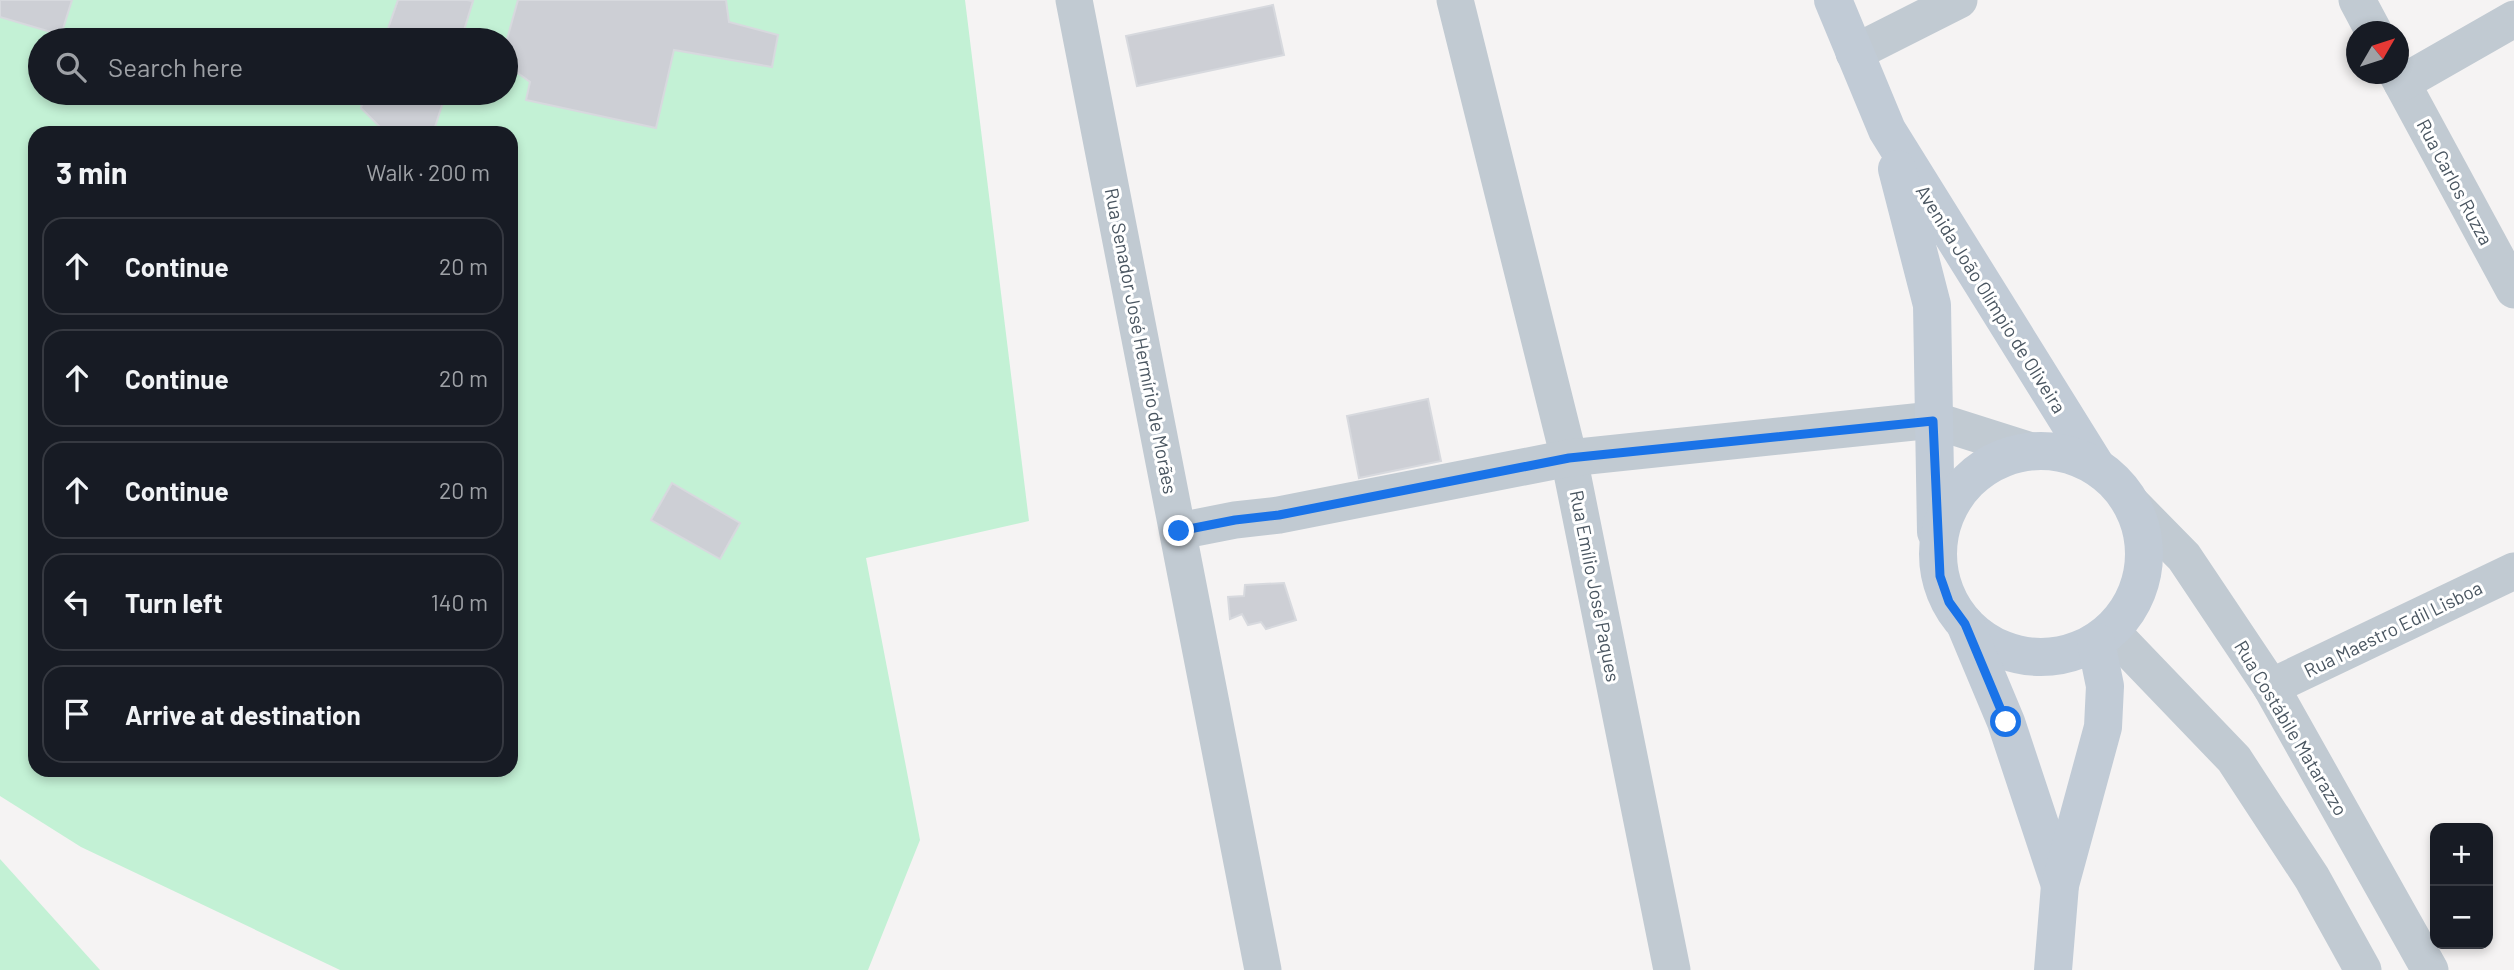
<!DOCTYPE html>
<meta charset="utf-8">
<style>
:root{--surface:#171b24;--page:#20242c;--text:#f1f3f6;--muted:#9ea1a6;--line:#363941}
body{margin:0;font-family:Barlow,sans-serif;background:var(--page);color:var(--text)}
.controls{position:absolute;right:21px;bottom:21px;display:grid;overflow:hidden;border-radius:14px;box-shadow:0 4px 10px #0003}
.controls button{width:63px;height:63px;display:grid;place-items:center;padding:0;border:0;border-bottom:2px solid var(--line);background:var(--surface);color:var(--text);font:35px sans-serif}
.compass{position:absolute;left:2346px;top:21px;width:63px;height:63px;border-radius:50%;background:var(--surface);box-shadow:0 4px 10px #0003;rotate:51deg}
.stop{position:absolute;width:21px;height:21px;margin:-16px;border:5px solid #1a73e8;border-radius:50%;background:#fff}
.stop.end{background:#1a73e8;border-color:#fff;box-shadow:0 2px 7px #0008}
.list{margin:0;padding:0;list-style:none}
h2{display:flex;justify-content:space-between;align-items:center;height:91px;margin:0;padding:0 28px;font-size:30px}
h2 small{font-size:23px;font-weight:400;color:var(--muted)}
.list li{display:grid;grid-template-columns:46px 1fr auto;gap:21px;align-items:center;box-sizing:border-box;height:98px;margin:0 14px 14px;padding:0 14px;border:2px solid var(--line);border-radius:21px}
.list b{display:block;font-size:26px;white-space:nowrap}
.list em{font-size:23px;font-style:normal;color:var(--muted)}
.icon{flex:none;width:38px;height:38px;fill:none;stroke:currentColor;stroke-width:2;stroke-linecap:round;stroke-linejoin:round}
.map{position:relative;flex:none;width:2514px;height:970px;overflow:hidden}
.search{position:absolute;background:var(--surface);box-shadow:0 4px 10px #0003;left:28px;top:28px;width:490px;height:77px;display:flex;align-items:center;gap:18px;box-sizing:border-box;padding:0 24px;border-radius:38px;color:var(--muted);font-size:26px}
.panel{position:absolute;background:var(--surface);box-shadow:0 4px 10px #0003;left:28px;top:126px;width:490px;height:651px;border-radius:21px}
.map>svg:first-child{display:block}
.green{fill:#c3f1d5;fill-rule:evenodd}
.building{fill:#cdcfd5;stroke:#d7d9de;stroke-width:2}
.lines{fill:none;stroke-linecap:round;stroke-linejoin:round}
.minor{stroke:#c1cad2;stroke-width:37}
.secondary{stroke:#c1cbd6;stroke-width:38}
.route{stroke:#1a73e8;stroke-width:9}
.labels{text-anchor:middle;stroke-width:6;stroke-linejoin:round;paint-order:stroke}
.street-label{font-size:19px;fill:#4a5661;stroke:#fff}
</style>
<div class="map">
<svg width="2514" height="970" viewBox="0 0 2514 970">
<rect width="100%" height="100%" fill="#f5f3f3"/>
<g class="green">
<path d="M0 0H965L1029 521 866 558 920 840 868 970H340L81 847 0 796ZM40 40H506V93H40ZM35 133H511V770H35Z"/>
<path d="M0 859 100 970H0Z"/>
</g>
<g class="building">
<path d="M0 0H72L61 35 0 17Z"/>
<path d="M398 0H467L473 1 461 40H384Z"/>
<path d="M518 0H726L729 22 778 35 772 67 674 50 656 128 526 100 530 82 512 69 507 39Z"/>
<path d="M1273 5 1284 55 1137 86 1126 36Z"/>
<path d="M366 93H446L433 133H390L381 128 361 108Z"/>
<path d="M1428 399 1441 461 1359 478 1347 416Z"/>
<path d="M672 483 740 523 720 559 651 520Z"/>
<path d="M1284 583 1296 620 1266 629 1261 622 1248 625 1242 614 1230 619 1228 597 1244 596 1245 585Z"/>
</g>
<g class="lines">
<g class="minor">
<path d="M1074 0 1263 970"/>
<path d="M1455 0 1569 458 1672 970"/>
<path d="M2357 0 2374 32"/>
<path d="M1854 53 1959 0"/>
<path d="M2397 74 2514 290"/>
<path d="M2402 83 2514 19"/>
<path d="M2130 502 2184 557 2271 687 2430 970"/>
<path d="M1179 531 1235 520 1279 515 1569 458 1933 420 2031 451"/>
<path d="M2111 631 2234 759 2312 878 2363 970"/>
<path d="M2271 687 2514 571"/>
</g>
<g class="secondary">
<path d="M1833 0 1887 130 2096 466"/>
<path d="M1897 169 1932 305 1936 532"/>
<circle cx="2041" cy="554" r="103"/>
<path d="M1965 624 2006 722 2060 885"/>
<path d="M2053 970 2060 885 2103 727 2105 686 2096 642"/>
</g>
</g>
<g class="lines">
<path class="route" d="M1179 531 1235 520 1279 515 1569 458 1933 421 1940 576 1949 602 1965 624 2006 722"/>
</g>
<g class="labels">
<g class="street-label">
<text transform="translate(2455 182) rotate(62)" y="7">Rua Carlos Ruzza</text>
<text transform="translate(1991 299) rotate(58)" y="7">Avenida João Olímpio de Oliveira</text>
<text transform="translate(1141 341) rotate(79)" y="7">Rua Senador José Hermírio de Morães</text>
<text transform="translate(1595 586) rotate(79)" y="7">Rua Emílio José Paques</text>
<text transform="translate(2393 629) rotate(-26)" y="7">Rua Maestro Edil Lisboa</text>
<text transform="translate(2291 728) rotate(59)" y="7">Rua Costábile Matarazzo</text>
</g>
</g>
</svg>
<div class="controls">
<button>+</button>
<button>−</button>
</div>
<svg class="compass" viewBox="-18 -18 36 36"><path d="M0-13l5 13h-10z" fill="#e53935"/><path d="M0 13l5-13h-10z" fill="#9ea1a6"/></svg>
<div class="stop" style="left:2006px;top:722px"></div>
<div class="stop end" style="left:1179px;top:531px"></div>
<div class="search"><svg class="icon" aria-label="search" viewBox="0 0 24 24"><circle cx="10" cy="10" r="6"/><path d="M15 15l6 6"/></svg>Search here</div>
<section class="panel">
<h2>3 min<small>Walk · 200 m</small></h2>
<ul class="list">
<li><svg class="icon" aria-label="ahead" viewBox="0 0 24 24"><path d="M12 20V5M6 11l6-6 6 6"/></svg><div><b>Continue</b></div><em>20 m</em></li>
<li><svg class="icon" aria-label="ahead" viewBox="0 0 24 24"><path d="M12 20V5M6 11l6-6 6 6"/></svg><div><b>Continue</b></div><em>20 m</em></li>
<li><svg class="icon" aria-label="ahead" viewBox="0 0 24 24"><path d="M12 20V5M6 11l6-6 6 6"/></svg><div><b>Continue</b></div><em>20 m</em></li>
<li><svg class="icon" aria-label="left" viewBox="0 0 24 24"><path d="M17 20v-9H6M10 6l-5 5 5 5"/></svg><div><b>Turn left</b></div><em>140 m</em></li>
<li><svg class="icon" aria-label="arrive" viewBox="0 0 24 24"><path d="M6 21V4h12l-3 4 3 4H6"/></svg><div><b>Arrive at destination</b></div></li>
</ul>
</section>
</div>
